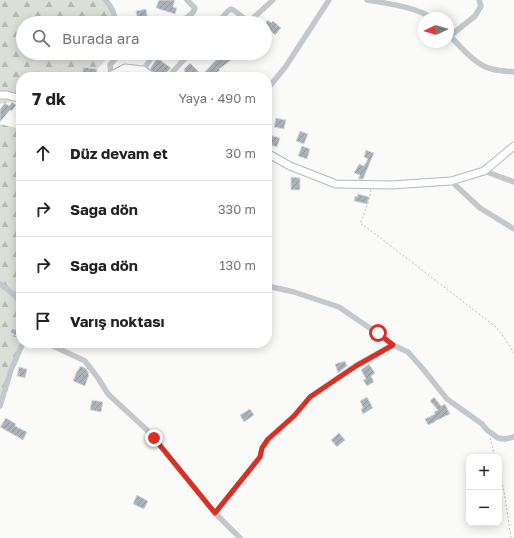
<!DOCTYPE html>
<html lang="tr">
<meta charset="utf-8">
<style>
:root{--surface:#fff;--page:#f6f6f6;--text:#222;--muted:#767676;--line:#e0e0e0}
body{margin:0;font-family:"Golos Text",sans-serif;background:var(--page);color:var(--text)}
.controls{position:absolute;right:12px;bottom:12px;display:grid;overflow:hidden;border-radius:8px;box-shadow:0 2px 10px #0003}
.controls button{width:36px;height:36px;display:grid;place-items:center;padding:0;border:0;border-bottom:1px solid var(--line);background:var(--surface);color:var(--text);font:20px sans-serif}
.compass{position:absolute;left:418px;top:12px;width:36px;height:36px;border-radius:50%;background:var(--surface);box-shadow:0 2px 10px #0003;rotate:266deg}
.stop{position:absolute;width:12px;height:12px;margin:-9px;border:3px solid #d93025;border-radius:50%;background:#fff}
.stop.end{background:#d93025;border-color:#fff;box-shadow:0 1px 4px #0008}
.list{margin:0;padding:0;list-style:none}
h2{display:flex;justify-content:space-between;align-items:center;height:52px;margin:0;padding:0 16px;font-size:17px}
h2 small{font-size:13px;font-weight:400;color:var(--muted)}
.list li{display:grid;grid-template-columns:26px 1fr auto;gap:12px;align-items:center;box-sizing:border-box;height:56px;padding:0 16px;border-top:1px solid var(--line)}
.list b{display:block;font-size:15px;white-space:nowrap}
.list em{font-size:13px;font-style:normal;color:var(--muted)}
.icon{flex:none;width:22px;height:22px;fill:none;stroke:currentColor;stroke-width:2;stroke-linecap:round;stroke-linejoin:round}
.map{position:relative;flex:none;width:514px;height:538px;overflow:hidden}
.search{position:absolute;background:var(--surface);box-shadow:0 2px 10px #0003;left:16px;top:16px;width:256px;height:44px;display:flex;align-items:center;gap:10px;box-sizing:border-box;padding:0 14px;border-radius:22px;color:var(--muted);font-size:15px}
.panel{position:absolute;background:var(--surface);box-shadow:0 2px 10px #0003;left:16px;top:72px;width:256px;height:276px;border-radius:16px}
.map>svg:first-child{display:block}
.forest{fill:url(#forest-firs)}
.building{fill:url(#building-hatch);stroke:#dcdcda}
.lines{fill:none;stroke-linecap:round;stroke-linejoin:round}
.secondary-casing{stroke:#b3babf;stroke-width:9}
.path{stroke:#bbbfc2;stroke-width:1;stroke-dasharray:2 2;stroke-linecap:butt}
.street{stroke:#c3c8cc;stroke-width:5.5}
.secondary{stroke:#fff;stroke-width:7}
.route{stroke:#d93025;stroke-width:5}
</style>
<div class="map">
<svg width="514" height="538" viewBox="0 0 514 538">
<defs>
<pattern id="forest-firs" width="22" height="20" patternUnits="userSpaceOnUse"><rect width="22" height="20" fill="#dadfd7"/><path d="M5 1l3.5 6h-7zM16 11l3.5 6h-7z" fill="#b4b9b4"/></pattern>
<pattern id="building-hatch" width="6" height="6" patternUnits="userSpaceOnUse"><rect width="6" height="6" fill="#aab3b9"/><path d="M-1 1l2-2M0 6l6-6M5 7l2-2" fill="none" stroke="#8e969c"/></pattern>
</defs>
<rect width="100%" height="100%" fill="#fafaf8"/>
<g class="forest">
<path d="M0 0H105L107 2 113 23H23V53H112L90 77H21V100L0 104Z"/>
<path d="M0 124 21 129V343L0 397Z"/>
</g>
<g class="building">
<path d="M159 0H175L173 7 177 8 175 14 156 8Z"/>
<path d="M146 9 148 21 138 22 136 11Z"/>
<path d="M268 20 271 23 273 21 281 28 275 35 265 25V23Z"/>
<path d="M222 53H225L231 60 219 69 220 70 215 74 217 77H180L185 71 184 69 190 63 202 75 217 59 216 58Z"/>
<path d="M157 58 171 68 165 74 164 77H162L158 73 157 75 150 69Z"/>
<path d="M83 67 97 69 96 77H82Z"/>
<path d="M12 102 16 105 12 111 10 110 0 122V109L5 103 9 106Z"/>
<path d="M276 118 286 120 284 129 274 127Z"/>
<path d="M300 131 308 134 304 144 296 141Z"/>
<path d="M270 135 280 138 277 147 267 144Z"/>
<path d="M302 146 310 149 307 159 298 156Z"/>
<path d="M366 150 374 153 363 179H358L360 175 354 173 359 164 364 166 368 159 364 157Z"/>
<path d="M291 177 300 178V190H291Z"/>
<path d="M358 194 369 197 367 204 354 201 355 196 357 197Z"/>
<path d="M18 326 21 327V339L10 332 13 328 15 330Z"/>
<path d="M345 361 347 366 338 373 335 364Z"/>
<path d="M369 364 375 373 371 376 374 382 367 386 363 380 366 379 361 370Z"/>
<path d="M80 366 85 368 89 373 88 374 89 375 85 386 73 381 77 371H78Z"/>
<path d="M19 367 27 369 25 378 17 376Z"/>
<path d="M367 397 373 408 363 414 361 409 363 408 360 401Z"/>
<path d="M434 397 441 406 445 404 450 414 435 421V422L428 425 425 419 435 414 434 412 438 410 430 401Z"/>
<path d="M92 400 103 402 101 412 90 410Z"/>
<path d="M250 409 254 415 244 422 240 415Z"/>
<path d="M6 418 16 424 15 426 27 432 23 440 0 427Z"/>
<path d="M339 433 345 440 337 447 331 440Z"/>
<path d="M137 495 148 501 144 509 133 504Z"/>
</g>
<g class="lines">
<defs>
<g id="secondary">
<path d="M108 77 125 68 143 70 153 77"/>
<path d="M0 95H7L21 99"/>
<path d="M267 153 290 166 336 184 391 185 451 181 484 171 514 146"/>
</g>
</defs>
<use href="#secondary" class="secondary-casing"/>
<g class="path">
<path d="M371 190C369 202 365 212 360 223L374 233 496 327 505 339 514 353"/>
<path d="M490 438 495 457"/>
<path d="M499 469 505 497 511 538"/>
</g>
<g class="street">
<path d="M105 0C112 6 114 14 116 23"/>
<path d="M367 0C384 3 417 7 431 18"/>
<path d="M178 23C184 19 193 16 195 8L187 0"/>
<path d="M217 23 228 11 231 9C239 12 244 22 252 19L273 0"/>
<path d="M448 34C459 45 476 66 492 69 499 71 507 71 514 72"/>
<path d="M450 36 475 16 481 6 479 0"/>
<path d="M143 70 155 53"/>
<path d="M110 77 111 75 110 65 117 57 118 53"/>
<path d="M168 77 190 53"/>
<path d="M267 88 270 86 286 66 329 0"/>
<path d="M484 171 514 182"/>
<path d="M451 181 480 208 514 229"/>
<path d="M0 284C8 289 16 296 21 304"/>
<path d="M267 286 294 292 339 307 377 333 393 345 408 352 423 369 447 399 482 424 487 430 498 438 505 439 514 437"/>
<path d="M51 343 53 346 85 361 98 378 108 394 147 430 215 513 240 538"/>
<path d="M0 406 11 370 23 343"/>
<path d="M215 513 260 457 262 448 269 439 294 416 310 397 355 366 393 345"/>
</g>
<use href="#secondary" class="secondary"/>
</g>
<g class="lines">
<path class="route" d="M154 438 215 513 260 457 262 448 268 439 294 416 310 397 356 366 393 345 378 333"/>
</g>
</svg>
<div class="controls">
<button>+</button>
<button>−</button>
</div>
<svg class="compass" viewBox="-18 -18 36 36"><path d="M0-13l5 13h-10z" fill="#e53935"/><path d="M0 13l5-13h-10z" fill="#767676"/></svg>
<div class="stop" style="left:378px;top:333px"></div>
<div class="stop end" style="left:154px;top:438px"></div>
<div class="search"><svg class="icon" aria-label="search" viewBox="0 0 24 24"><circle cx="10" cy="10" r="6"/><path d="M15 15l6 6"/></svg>Burada ara</div>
<section class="panel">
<h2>7 dk<small>Yaya · 490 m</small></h2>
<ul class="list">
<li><svg class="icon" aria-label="ahead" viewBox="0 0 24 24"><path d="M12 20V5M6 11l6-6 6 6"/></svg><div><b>Düz devam et</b></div><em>30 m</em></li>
<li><svg class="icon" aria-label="right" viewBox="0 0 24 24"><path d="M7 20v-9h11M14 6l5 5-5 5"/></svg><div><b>Sağa dön</b></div><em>330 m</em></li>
<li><svg class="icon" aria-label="right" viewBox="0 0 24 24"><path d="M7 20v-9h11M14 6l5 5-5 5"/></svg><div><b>Sağa dön</b></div><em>130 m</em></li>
<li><svg class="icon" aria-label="arrive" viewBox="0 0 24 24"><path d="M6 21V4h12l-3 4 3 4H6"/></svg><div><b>Varış noktası</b></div></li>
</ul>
</section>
</div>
